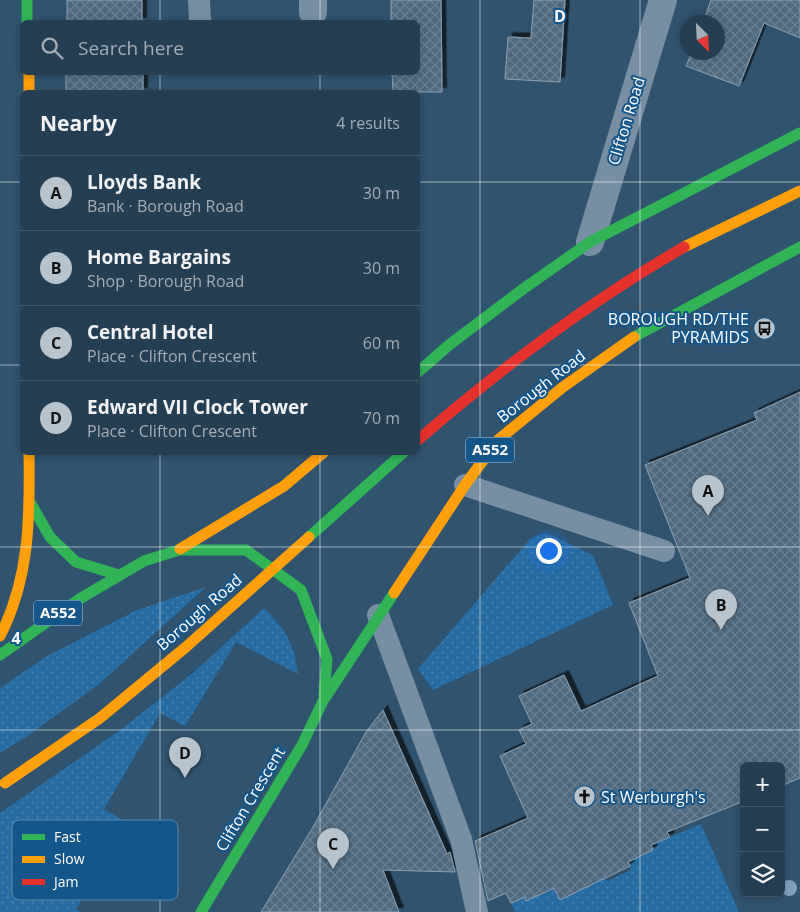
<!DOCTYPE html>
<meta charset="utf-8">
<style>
:root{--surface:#243e53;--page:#30495d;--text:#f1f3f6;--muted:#a3aeb8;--line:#41576a;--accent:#b7c3cd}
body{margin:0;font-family:"Open Sans",sans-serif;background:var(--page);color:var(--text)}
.controls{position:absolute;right:15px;bottom:15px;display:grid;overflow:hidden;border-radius:8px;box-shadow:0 2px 8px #0003}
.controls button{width:45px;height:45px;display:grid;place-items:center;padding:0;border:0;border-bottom:1px solid var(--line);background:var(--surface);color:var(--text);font:25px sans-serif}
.compass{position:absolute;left:680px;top:15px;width:45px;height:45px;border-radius:50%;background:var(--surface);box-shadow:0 2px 8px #0003;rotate:156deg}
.you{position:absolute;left:548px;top:550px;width:18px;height:18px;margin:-12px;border:4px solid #fff;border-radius:50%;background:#1a73e8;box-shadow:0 0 0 8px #1a73e833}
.badge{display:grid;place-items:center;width:32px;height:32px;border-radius:50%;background:var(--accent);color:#111;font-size:16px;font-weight:700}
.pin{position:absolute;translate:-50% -41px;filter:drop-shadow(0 1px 2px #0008)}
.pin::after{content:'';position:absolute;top:26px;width:18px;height:15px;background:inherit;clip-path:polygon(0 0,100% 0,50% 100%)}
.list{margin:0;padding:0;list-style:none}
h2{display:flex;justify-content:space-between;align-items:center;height:65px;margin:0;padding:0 20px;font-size:21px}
h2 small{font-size:16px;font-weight:400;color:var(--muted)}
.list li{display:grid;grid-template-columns:32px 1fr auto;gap:15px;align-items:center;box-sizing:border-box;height:75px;padding:0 20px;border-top:1px solid var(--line)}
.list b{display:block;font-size:19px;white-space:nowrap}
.list p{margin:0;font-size:16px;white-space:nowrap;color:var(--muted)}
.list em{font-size:16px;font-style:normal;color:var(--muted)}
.icon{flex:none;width:28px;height:28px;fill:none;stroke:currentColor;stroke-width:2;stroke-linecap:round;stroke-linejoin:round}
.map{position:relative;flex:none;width:800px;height:912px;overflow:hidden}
.search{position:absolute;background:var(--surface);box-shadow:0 2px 8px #0003;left:20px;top:20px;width:400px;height:55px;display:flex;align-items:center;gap:12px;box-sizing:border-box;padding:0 18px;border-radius:8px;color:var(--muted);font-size:19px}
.panel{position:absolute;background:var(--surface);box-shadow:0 2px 8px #0003;left:20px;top:90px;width:400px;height:365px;border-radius:8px}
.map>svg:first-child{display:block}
.green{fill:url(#green-dots)}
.building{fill:url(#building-cross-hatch);stroke:#8ba1b2;filter:url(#shadow)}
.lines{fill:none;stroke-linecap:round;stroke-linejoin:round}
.lane{stroke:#778fa4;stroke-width:22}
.street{stroke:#778fa4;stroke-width:28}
.fast{stroke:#30b455;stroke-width:11}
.slow{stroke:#ff9f0a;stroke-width:11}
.jam{stroke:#e5322d;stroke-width:11}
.fast-bridge{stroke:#30b455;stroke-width:11}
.slow-bridge{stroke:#ff9f0a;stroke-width:11}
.tree{fill:#80a2bc}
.grid{fill:none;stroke:#fff;stroke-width:1;stroke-opacity:0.55}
.labels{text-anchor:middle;stroke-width:4;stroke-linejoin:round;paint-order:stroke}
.shield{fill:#15568a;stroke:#b9ccdc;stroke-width:1}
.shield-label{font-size:15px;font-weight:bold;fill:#fff}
.street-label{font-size:16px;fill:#fff;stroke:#15568a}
.poi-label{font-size:16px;fill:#fff;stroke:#15568a;text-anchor:end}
.key{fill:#15568a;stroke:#5b89ad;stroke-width:1}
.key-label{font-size:14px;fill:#fff}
.grid-label{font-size:16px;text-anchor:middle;font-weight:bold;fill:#fff;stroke:#15568a;stroke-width:4;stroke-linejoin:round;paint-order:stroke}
</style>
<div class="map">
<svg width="800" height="912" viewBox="0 0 800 912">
<defs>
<pattern id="green-dots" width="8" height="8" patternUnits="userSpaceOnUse" patternTransform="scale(1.25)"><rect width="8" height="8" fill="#286ca1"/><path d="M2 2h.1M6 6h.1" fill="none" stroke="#4882af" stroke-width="1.8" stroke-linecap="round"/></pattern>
<pattern id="building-cross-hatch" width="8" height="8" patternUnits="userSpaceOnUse" patternTransform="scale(1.25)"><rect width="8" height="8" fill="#4e6a81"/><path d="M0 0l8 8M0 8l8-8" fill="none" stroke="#698094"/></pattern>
<filter id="shadow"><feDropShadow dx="4.5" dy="-4.5" stdDeviation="0" flood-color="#0009"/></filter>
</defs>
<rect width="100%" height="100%" fill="#30536f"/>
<g class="green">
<path d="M546 533 593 555 613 605 433 690 418 669 531 538Z"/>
<path d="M206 587 98 685 26 737 0 753V688L47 656 137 610Z"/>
<path d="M264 608C286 631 294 642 298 674L236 642 185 726 160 713 104 809 129 824 76 909 80 912H0V813L119 731 193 673Z"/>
<path d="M701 824 739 912H515L511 903 525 897 526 900 554 888 560 900 583 889 580 881 602 871 607 881 631 870 628 862 653 850 651 845Z"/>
</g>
<g class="building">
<rect x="67" y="0" width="75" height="22"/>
<path d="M391 0H441L442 92H393L392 72H418V22H391Z"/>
<path d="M534 0H565L560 82 505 79 508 37 531 38Z"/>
<path d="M711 0H800V38L764 23 739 86 686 66 692 52H718V22H703Z"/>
<rect x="66" y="72" width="77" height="20"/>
<path d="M800 392V778L781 786V766H744V801L667 832 670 837 651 845 653 850 628 862 630 866 560 900 554 888 526 901 525 897 511 903 506 893 488 901 475 841 528 818 500 756 526 744 519 730 532 724 519 696 564 675 581 711 658 676 629 603 690 578 645 465 757 420 754 413Z"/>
<path d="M383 710 447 854 450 852 455 872 383 870 399 912H261L313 827 366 732Z"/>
</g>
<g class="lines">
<g class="lane">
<path d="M199 0 200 20"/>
<path d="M465 485 664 551"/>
<path d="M378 615 461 839 477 912"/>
</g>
<g class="street">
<path d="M313 0V12"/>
<path d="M590 242 663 0"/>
</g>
<g class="fast">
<path d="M27 0V22"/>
<path d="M634 337 800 247"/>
<path d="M418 372 449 345 523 289 590 242 800 133"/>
<path d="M30 502 50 537 76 562 119 575"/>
<path d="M0 655 81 598 144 561 179 550H246L301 590 327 659 324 695"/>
<path d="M201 912 302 745 323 701 394 593"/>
</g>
<g class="slow">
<path d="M29 72V92"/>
<path d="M684 247 800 191"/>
<path d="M180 549 284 486 324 452"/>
<path d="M394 593 465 485 498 440 563 387 634 337"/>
<path d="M0 636C30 578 30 516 29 452"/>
</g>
<path class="jam" d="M418 440C501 368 589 302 684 247"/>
<path class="fast-bridge" d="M309 537 404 452"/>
<path class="slow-bridge" d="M5 783 100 718 186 647 309 537"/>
</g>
<circle class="tree" cx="789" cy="888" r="8"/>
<path class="grid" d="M160 0V22M320 0V22M480 0V912M640 0V912M160 72V92M320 72V92M0 182H22M418 182H800M0 365H22M418 365H800M160 452V912M320 452V912M0 547H800M0 730H800"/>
<defs>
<symbol id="bus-disc" viewBox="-11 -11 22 22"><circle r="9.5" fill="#b7c3cd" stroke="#15568a"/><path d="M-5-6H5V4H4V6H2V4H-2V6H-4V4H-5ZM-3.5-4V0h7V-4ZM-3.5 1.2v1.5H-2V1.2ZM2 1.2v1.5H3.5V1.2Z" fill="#111"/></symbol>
<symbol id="church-disc" viewBox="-11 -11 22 22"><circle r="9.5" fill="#b7c3cd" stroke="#15568a"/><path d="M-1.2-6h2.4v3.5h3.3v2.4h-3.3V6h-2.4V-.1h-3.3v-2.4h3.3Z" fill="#111"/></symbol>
</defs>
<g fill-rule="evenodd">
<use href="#bus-disc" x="752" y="316" width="25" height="25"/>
<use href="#church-disc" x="572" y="784" width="25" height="25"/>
</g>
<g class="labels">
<g class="shield">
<rect x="466" y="437.5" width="48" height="25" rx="4"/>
<rect x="34" y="600.5" width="48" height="25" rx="4"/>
</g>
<g class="shield-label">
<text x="490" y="455">A552</text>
<text x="58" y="618">A552</text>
</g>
<g class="street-label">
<text transform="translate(626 121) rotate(-73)" y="6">Clifton Road</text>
<text transform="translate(541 386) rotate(-38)" y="6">Borough Road</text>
<text transform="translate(199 612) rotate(-41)" y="6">Borough Road</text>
<text transform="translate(250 799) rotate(-59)" y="6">Clifton Crescent</text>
</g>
<g class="poi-label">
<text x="749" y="325">BOROUGH RD/THE<tspan x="749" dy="18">PYRAMIDS</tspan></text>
<text x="601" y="803" text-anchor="start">St Werburgh's</text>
</g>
</g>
<rect x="12" y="820" width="166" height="80" rx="8" class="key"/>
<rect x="22" y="834" width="23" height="6" fill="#30b455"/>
<rect x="22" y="856" width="23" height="7" fill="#ff9f0a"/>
<rect x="22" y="879" width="23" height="6" fill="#e5322d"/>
<g class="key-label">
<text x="54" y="842">Fast</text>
<text x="54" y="864">Slow</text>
<text x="54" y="887">Jam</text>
</g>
<g class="grid-label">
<text x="560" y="22">D</text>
<text x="16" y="644">4</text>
</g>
</svg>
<div class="controls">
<button>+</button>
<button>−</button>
<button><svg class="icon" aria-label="layers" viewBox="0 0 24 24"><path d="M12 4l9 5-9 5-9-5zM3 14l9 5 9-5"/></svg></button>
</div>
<svg class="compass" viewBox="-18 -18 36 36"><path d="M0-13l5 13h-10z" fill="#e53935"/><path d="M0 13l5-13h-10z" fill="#a3aeb8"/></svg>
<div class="you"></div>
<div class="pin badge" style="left:708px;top:516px">A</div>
<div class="pin badge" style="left:721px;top:630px">B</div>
<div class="pin badge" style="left:333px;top:869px">C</div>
<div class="pin badge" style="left:185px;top:778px">D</div>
<div class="search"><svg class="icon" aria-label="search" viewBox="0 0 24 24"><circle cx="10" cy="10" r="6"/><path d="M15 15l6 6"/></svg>Search here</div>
<section class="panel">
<h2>Nearby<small>4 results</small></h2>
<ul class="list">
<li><span class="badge">A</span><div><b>Lloyds Bank</b><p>Bank · Borough Road</p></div><em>30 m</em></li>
<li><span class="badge">B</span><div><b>Home Bargains</b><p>Shop · Borough Road</p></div><em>30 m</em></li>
<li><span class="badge">C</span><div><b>Central Hotel</b><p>Place · Clifton Crescent</p></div><em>60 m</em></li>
<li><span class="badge">D</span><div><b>Edward VII Clock Tower</b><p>Place · Clifton Crescent</p></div><em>70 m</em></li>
</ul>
</section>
</div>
